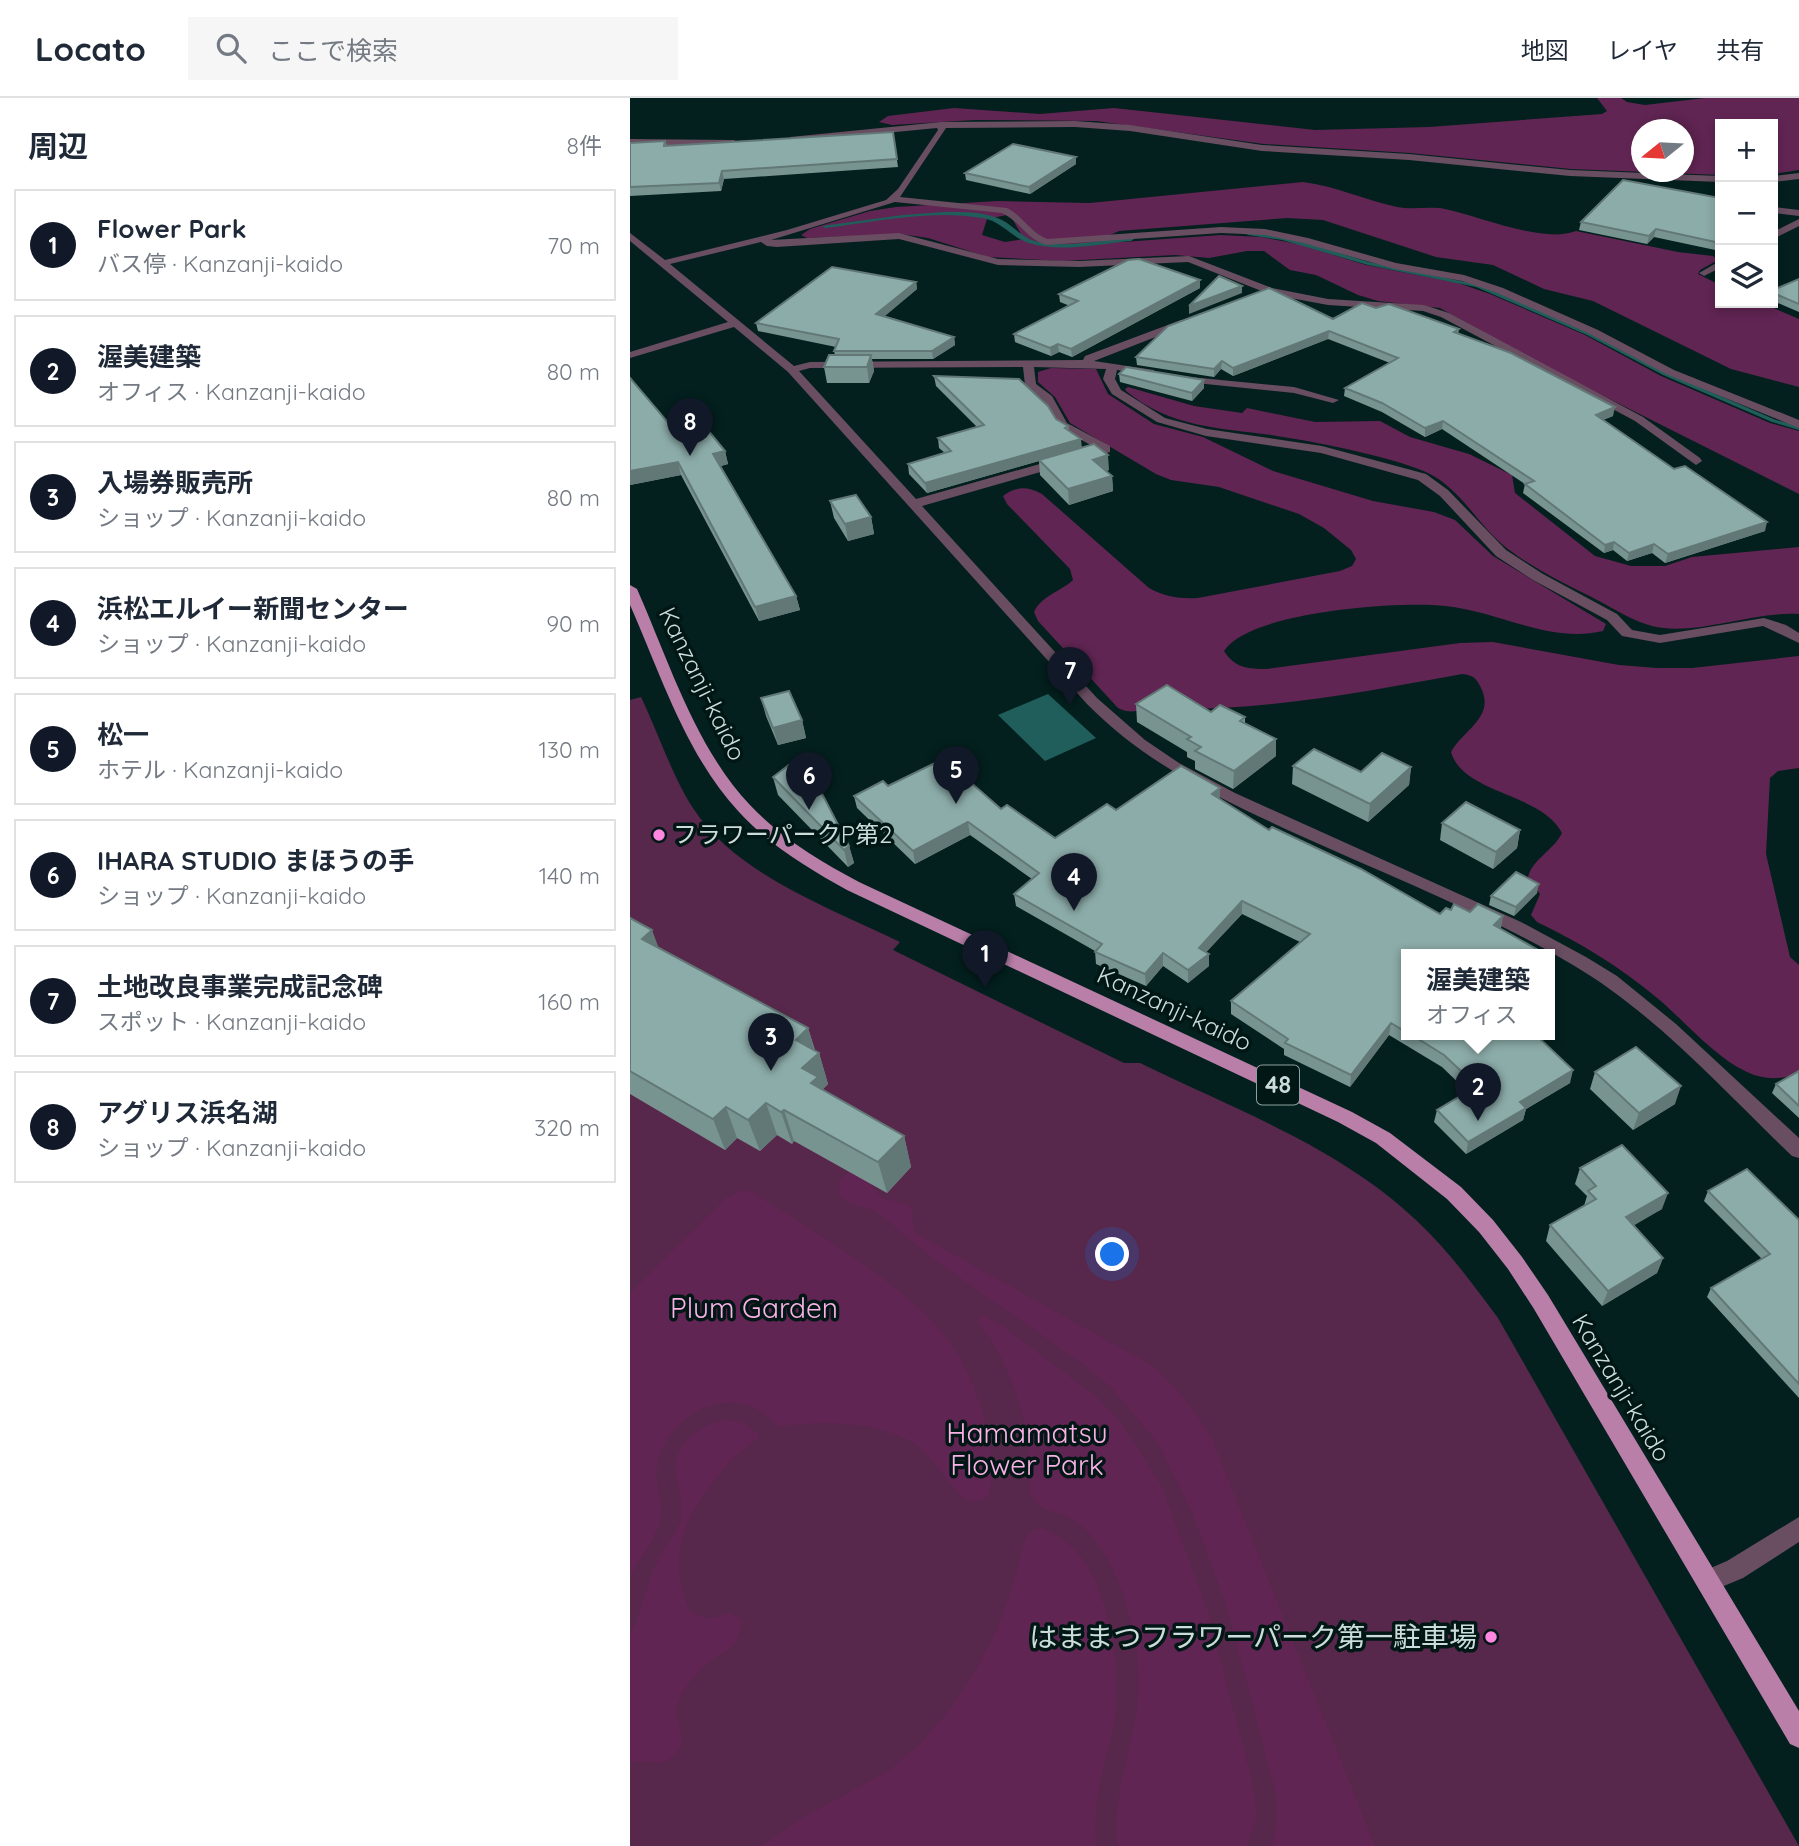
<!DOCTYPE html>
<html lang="ja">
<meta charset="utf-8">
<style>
:root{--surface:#fff;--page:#f6f6f7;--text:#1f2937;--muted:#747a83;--line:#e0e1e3;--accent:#111827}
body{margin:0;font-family:Quicksand,"Noto Sans JP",sans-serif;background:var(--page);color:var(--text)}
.controls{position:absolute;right:21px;top:21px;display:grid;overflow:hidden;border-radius:0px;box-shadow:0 4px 10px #0003}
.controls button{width:63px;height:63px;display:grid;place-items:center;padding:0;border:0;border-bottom:2px solid var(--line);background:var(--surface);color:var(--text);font:35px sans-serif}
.compass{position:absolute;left:1001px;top:21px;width:63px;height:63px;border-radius:50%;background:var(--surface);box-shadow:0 4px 10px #0003;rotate:252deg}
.you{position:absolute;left:483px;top:1157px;width:24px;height:24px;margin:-18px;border:5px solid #fff;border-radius:50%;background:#1a73e8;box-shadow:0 0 0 10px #1a73e833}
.badge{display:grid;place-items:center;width:46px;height:46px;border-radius:50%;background:var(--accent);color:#fff;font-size:23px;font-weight:700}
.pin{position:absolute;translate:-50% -58px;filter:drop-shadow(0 2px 4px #0008)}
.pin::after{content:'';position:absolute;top:37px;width:24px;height:21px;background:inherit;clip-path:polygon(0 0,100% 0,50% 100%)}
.popup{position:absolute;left:771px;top:851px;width:154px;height:91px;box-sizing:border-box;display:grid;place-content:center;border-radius:0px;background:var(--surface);filter:drop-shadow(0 2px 5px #0005);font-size:23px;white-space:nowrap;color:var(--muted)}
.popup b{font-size:26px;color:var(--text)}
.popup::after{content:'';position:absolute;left:50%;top:100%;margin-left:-14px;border:14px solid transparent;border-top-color:var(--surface)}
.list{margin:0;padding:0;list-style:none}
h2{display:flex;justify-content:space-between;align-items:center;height:91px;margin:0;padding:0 28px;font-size:30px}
h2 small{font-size:23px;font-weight:400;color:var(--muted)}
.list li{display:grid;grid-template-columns:46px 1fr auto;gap:21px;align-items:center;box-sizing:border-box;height:112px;margin:0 14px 14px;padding:0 14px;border:2px solid var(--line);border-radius:0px}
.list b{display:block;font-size:26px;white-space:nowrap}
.list p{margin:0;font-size:23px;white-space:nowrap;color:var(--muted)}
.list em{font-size:23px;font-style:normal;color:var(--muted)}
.icon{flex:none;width:38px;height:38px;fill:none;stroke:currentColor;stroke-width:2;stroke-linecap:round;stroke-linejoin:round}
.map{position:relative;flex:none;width:1169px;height:1748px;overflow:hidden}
header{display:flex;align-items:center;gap:42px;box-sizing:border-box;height:98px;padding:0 35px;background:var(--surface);border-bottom:2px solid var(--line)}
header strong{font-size:33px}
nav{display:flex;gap:38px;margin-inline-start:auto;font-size:24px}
.search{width:490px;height:63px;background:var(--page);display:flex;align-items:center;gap:18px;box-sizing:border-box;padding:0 24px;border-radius:0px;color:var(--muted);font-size:26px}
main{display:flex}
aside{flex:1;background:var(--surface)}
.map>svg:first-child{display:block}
.green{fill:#57284b}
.forest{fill:#612553;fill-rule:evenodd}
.water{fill:#1f5e5a}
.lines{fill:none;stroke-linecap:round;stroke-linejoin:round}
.stream{fill:#1f5e5a;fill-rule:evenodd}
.minor{fill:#694d61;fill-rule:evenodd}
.major{fill:#b97fa8;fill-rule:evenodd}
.wall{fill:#789491}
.shaded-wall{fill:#627876}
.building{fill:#8caca9;stroke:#627876;stroke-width:2}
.poi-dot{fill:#fe85e0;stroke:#001715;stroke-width:2.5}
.labels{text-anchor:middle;stroke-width:7;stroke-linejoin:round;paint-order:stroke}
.shield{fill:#001715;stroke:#8fa19f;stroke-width:2}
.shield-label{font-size:23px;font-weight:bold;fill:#ccdcda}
.street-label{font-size:24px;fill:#ccdcda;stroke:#001715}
.poi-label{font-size:24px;fill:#ccdcda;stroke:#001715;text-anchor:start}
.near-park-label{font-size:28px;fill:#fbb1e6;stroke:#001715}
.near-poi-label{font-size:28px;fill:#ccdcda;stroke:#001715;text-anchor:end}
</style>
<header>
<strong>Locato</strong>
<div class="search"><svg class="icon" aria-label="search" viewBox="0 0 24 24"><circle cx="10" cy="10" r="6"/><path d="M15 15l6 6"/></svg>ここで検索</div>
<nav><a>地図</a><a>レイヤ</a><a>共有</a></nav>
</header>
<main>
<aside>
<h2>周辺<small>8件</small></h2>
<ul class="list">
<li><span class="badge">1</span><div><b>Flower Park</b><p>バス停 · Kanzanji-kaido</p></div><em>70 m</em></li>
<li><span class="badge">2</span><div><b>渥美建築</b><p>オフィス · Kanzanji-kaido</p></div><em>80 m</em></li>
<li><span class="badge">3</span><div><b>入場券販売所</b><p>ショップ · Kanzanji-kaido</p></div><em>80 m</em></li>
<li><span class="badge">4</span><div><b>浜松エルイー新聞センター</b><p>ショップ · Kanzanji-kaido</p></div><em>90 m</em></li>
<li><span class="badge">5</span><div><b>松一</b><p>ホテル · Kanzanji-kaido</p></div><em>130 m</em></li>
<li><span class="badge">6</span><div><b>IHARA STUDIO まほうの手</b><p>ショップ · Kanzanji-kaido</p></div><em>140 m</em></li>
<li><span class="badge">7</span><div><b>土地改良事業完成記念碑</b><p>スポット · Kanzanji-kaido</p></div><em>160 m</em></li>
<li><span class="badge">8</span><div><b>アグリス浜名湖</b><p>ショップ · Kanzanji-kaido</p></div><em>320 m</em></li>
</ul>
</aside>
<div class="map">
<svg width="1169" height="1748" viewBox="0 0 1169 1748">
<rect width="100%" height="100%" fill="#03201e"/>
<path class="green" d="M11 599C27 632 43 680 63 710 106 777 201 810 270 844L263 852 494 965H510C604 1011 709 1049 786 1122 817 1151 843 1186 868 1220L1169 1748H0V602Z"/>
<g class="forest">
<path d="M967 0H991L997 4 1015 7 1075 0H1169V72L1143 76V26H1090V77L941 71 780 55 634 46 466 23 345 22 262 27 249 24 258 18 324 10 410 16 484 10 685 32 799 29 972 16 977 13ZM1012 32H1054V74H1012Z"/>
<path d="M673 84C705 88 735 102 767 109 783 112 799 108 815 111 850 118 912 146 946 133L1048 154 1083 158 1088 162 1070 172 1068 176 1090 187V205H1132L1169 221V289L1101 271 963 203 914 191 863 167 806 159 693 122 657 120 489 133 478 138 484 143 493 144 591 137 631 139 668 146 736 167 828 185 860 196 955 237 1031 278 1140 325 1169 333V396L922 272 810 210 748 203 728 197 686 177 660 172 634 153H617L579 160 545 157 432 163 358 159 298 140 271 136 177 140 171 137 180 131 240 113 266 109 368 103 460 105ZM377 117 383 122 394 141 375 144 352 137 357 121Z"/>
<path d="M421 270 466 271 478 296 524 326 573 339 643 373 743 403 804 414 825 422 863 458 976 526 973 533C920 546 868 513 815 508 770 503 620 513 594 553 605 570 618 571 637 571L830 545 863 544 989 567 1027 570H1062L1169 558V670L1148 673 1140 680 1136 756 1160 859 1169 867V975C1152 982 1133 982 1117 974 1084 959 1054 922 1026 899 990 869 949 844 907 824L901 817 910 796 898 780C901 762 924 752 932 735 912 695 833 696 821 654 832 633 864 620 852 592 847 581 844 577 832 576 729 595 629 614 524 611 510 611 501 617 488 610L408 523 404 514C411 498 430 494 443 482L440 471 377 406 373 398C387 388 397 388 412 396L519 490C535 499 550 501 568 500L710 473 722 468 726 461 721 452 694 430 669 416 589 389 541 382 526 376 440 325 425 299 408 284V274Z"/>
<path d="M498 289 564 308 612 315 617 310 685 324 750 323 780 339 839 356 882 377 885 395 965 458 1001 468H1035L1062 459 1169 449V516C1121 513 1065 539 1022 528 1003 523 986 512 969 503 936 486 901 470 873 447 846 424 829 389 796 374 755 357 686 344 641 337 589 330 539 329 496 293L495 291Z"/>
<path d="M221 1073 242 1087 251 1100 280 1107C284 1117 282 1125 285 1135L521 1267C547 1289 565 1311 582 1341L745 1748H642L647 1726V1700L597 1509 562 1414 528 1345 481 1289 453 1266 306 1163 246 1113 217 1104 209 1095 210 1082Z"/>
<path d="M113 1092 122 1094C185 1135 293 1195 330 1260 341 1279 348 1299 354 1320 361 1345 366 1374 358 1399 351 1402 344 1405 337 1402 326 1398 303 1358 286 1347 245 1321 193 1324 147 1328 138 1319 130 1311 117 1307 76 1295 32 1330 27 1370 24 1388 35 1405 30 1423 25 1443 8 1461 0 1480V1195L96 1100Z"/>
<path d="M352 1217 374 1229 468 1300 492 1326 531 1387 578 1514 619 1671 625 1702 626 1722 617 1748H488C481 1705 499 1660 506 1617 510 1592 509 1563 504 1538 495 1497 479 1441 439 1420 427 1414 410 1413 403 1400 397 1390 400 1379 400 1369 399 1354 397 1336 393 1321 387 1294 376 1267 362 1243 357 1235 351 1229 348 1221Z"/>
<path d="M96 1322C111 1323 119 1327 130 1338 122 1346 113 1351 104 1359 95 1367 88 1378 80 1388 49 1429 39 1465 60 1514L79 1521 100 1515 111 1521C111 1551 97 1549 78 1565 67 1573 53 1591 48 1604 40 1625 64 1639 42 1659 29 1671 14 1660 0 1665V1536C14 1513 15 1484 29 1461 37 1446 48 1436 51 1418 53 1402 47 1386 46 1370 46 1341 71 1327 96 1322Z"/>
<path d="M412 1430C445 1444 460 1466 472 1500 484 1536 489 1572 486 1611 483 1635 475 1660 470 1684 465 1705 465 1727 466 1748H132L174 1719 258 1673 290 1646 321 1610 346 1572 366 1533 381 1494 395 1442 402 1432Z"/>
</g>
<path class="water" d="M418 596 466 640 415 663 368 617Z"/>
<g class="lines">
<g class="stream">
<path d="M313 114C332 114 354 113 372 122 385 129 393 141 409 144 439 150 471 142 501 139L504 141 501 143C468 146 431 155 399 145 380 139 372 123 352 120 300 111 246 124 195 130L192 128 273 117Z"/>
<path d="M620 134 653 138 739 164 850 187 961 235 1037 275 1146 322 1169 328V332L1142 324 1033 277 957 237 846 189 738 167 652 142 618 137 617 136Z"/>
</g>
<g class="minor">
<path d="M445 23 500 27 632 47 779 56 940 72 1090 78V84L940 78 779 62 632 53 500 33 445 29 316 30 270 99 377 110C393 118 400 134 417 141L591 129 635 131 678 140 766 165 834 177 873 190 968 232 1044 272 1169 322V330L1036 276 960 236 865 194 832 183 765 171 673 145 635 137 591 135 416 147C396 141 390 123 372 115L265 104 141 142 269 135 368 161 449 163 559 158 642 190 698 201 794 207 819 215 1013 319 1070 360 1072 363 1066 367 1005 323 811 219 793 213 698 207 639 196 558 164 449 169 368 167 269 141 147 149 137 148 131 144 40 166 164 268 180 264 453 262 455 258 551 222H559V226L464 263 524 272V276L520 277 487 272 485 281 491 292 535 320 577 331 692 348 796 376 818 392 876 452 913 476 987 516 1002 532 1030 537 1134 520 1156 527 1169 535V545L1133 528 1030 545 992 538 977 522 903 482 866 458 810 398 788 382 691 355 576 338 527 324 482 296 473 281 476 271 404 269 406 286 422 298 437 325 480 348V354L292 408 467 600 515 642 549 665 605 695 891 824 956 859 987 878 1046 926 1169 1040V1060L1162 1058C1093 992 1026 916 943 867 857 816 762 779 671 738 593 702 518 668 457 606L158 274 104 229 0 260V254L98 224 0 143V135L35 162 157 132 256 102 268 91 308 32 307 30 163 44 160 39 311 24ZM393 269 395 287 413 302 428 329 466 350 286 401 169 273 180 270Z"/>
<path d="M0 41 104 42 108 45 104 48 0 47Z"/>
<path d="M1169 75V81L1143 84V78Z"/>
<path d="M1143 109 1169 112V118L1143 115Z"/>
<path d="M1169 121V128L1143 141V134Z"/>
<path d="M1090 163V170L1074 178 1069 175Z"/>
<path d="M550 278 664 289 709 302 703 305 664 295 546 283V279Z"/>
<path d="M1169 1419V1444L1113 1480 1077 1495 1069 1491 1065 1483 1069 1475 1097 1463Z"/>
</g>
<path class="major" d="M0 487 7 491C39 563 65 649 120 707 151 740 190 763 229 784L722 1014 760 1035 831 1089 863 1122 892 1159 918 1197 1169 1613V1650L1160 1646 904 1211 878 1171 849 1134 817 1101 746 1045 708 1024 217 792C178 770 139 747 109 714 56 657 31 577 0 507Z"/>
</g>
<g class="wall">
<path d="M263 34 268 69 94 81 91 93 0 98V45L35 43 37 48Z"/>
<path d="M446 66 400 96 336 82 335 75Z"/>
<path d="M1090 100V153L1024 139 1017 146 949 132 951 124Z"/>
<path d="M1169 181V214L1143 203V192Z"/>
<path d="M286 184 287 191 254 218 324 239 325 247 303 261H242L244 273 239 285H197L194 269 205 257 204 253 206 249 128 233 126 225Z"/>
<path d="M570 190 442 259 429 254 421 258 385 244 384 236 440 208 430 204 429 196Z"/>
<path d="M746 210 829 231 828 236 983 318 973 322 1135 433 1035 465 1022 455 997 463 983 452 974 455 893 395 895 386 812 331 795 339 752 314 714 298 715 290 760 265 698 241 603 278 591 271 584 279 507 267 506 259 703 221Z"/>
<path d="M489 276 574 290 562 303 490 284Z"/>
<path d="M304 278 426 321 438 328 439 332 451 350 479 372 476 373 482 378 483 393 439 407 410 377 409 363 297 395 279 376 278 366 315 355 309 350 308 340 347 329 306 288Z"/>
<path d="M0 280 40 327 95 353 98 366 91 368 166 498 170 512 129 523 51 377 0 387Z"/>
<path d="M200 403 241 419 244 436 218 443 204 420Z"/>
<path d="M131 600 172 622 176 640 148 647 136 618Z"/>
<path d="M506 606 581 614 615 619V625L646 658 603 691 565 671V663L557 659V654L507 624Z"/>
<path d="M663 668 731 674 781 669 779 687 738 724 662 686Z"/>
<path d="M317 672 371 711 425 740 486 712 590 701 639 732 810 816 821 812 873 818 776 857V937H906L940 985 896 1011 893 1022 836 1056 804 1024 807 1012 838 994 812 969 759 937 720 989 654 957V951L601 916V903L670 844 612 816 576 854 579 868 558 885 533 868 516 888 466 866 465 853 386 808 384 796 402 781 340 737 285 766 227 710 224 698Z"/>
<path d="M143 679 219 748 224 765 218 769 148 697Z"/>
<path d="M812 725 890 732 887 750 863 771 810 742Z"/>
<path d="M907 795 884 818 859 807 861 798Z"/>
<path d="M0 820 29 850 178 930 185 952 189 955 198 986 192 992 274 1038 281 1069 257 1095 164 1043 162 1046 147 1037 130 1053 107 1040 95 1052 0 996Z"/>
<path d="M1169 973V1020L1142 995 1146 986Z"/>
<path d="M965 974 1045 1006 1003 1032 960 991Z"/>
<path d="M950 1070 1032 1111 1003 1127 1033 1160 1027 1175 972 1208 916 1143 920 1127 954 1108 957 1098 945 1086Z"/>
<path d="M1078 1093 1169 1122V1300L1077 1199 1081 1190 1132 1161 1074 1103Z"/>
</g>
<g class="shaded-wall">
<path d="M446 59V66L400 96 399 89Z"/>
<path d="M92 73 94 81 91 93 89 85Z"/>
<path d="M1026 131 1024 139 1017 146 1019 138Z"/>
<path d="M570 182V190L442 259 441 251Z"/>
<path d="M286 184 287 191 248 224 246 216Z"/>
<path d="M612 188V195L559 216V208Z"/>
<path d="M699 233 698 241 603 278V270Z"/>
<path d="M324 239 325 247 303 261 302 253Z"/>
<path d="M428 246 429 254 421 258 420 250Z"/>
<path d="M241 257 244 273 239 285 237 269Z"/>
<path d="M592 263 591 271 584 279V271Z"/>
<path d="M574 282V290L562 303V295Z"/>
<path d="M985 309 983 318 965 325 966 317Z"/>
<path d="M813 323 812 331 795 339V330Z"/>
<path d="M451 341 452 351 409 362V363L297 395 295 385Z"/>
<path d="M95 353 98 366 87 369 83 356Z"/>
<path d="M478 357 479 372 464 378 463 362Z"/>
<path d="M48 364 51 377 0 387V373Z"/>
<path d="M482 378 483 393 439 407 438 391Z"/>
<path d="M241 419 244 436 218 443 215 426Z"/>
<path d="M1137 424 1135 433 1035 465 1038 456Z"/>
<path d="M984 444 983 452 974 455 975 447Z"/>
<path d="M1024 446 1022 455 997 463 999 455Z"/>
<path d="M166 498 170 512 129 523 125 509Z"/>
<path d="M172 622 176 640 148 647 143 630Z"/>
<path d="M646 641V658L603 691 604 673Z"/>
<path d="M781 669 779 687 738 724 740 706Z"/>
<path d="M590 690V702L582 696Z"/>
<path d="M338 724 340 737 285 766 283 753Z"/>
<path d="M890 732 887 750 863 771 866 754Z"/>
<path d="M219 748 224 765 218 769 214 752Z"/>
<path d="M909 786 907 795 884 818 886 809Z"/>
<path d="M612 803V816L569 862V850Z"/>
<path d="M873 818 871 831 864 827Z"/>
<path d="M22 832 34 864 12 841Z"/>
<path d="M533 855V868L516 888 515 876Z"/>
<path d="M579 856V868L558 885V872Z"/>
<path d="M761 925 759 937 720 989 721 977Z"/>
<path d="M178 930 186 957 189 955 198 986 192 992 191 1017 172 970 166 942Z"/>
<path d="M943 972 940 985 896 1011 893 1022 836 1056 838 1044 890 1004Z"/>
<path d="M1051 988 1045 1006 1003 1032 1009 1015Z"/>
<path d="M136 1005 147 1037 130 1053 118 1022Z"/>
<path d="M96 1009 107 1040 95 1052 83 1021Z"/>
<path d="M154 1012 164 1043 162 1046 151 1014Z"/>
<path d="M274 1038 281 1069 257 1095 248 1064Z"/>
<path d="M1038 1095 1032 1111 991 1135 996 1119Z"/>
<path d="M1033 1160 1027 1175 972 1208 978 1193Z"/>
</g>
<g class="building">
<path d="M263 34 267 61 92 73 89 85 0 89V45L35 43 34 48Z"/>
<path d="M383 46 446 59 399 89 335 75Z"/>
<path d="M993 82 1090 100V145L1026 131 1019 138 951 124Z"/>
<path d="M509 161 570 182 441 251 428 246 420 250 384 236 448 203 429 196 498 162Z"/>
<path d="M202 169 286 184 246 216 324 239 302 253H204L209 241 126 225Z"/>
<path d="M589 178 612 188 559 208Z"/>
<path d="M1169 181V206L1143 195V192Z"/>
<path d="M639 190 703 221 732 205 746 210 759 206 829 231 824 234 881 255 985 309 966 317 1044 371 1055 368 1137 424 1038 456 1024 446 999 455 984 444 975 447 895 386 904 383 813 323 795 330 752 305 715 290 768 260 699 233 603 270 592 263 584 271 506 259 538 228Z"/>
<path d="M199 257H241L237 269H194Z"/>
<path d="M496 269 574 282 562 295 489 276Z"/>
<path d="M304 278 389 281 418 308 426 321 438 328 435 330 451 341 295 385 278 366 321 353 308 340 354 327Z"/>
<path d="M0 280 40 327 68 320 95 353 83 356 166 498 125 509 48 364 0 373Z"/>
<path d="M464 346 478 357 463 362 482 378 438 391 409 362Z"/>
<path d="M226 397 241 419 215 426 200 403Z"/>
<path d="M537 587 581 614 590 607 615 619 610 623 646 641 604 673 565 653 571 649 557 641 561 639 506 606Z"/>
<path d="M159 593 172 622 143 630 131 600Z"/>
<path d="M684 651 731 674 752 655 781 669 740 706 663 668Z"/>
<path d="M172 657 219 748 214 752 143 679Z"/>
<path d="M307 664 317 672 323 669 371 711 377 707 425 740 477 706 486 712 551 668 590 690 582 696 639 732 642 729 731 771 810 816 816 810 821 812 824 806 840 814 848 806 873 818 864 827 917 857H776V934L761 925 721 977 655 945 658 941 601 903 680 836 612 803 569 850 579 856 558 872 533 855 515 876 465 854 472 846 384 796 409 775 338 724 283 753 224 698 253 683 258 688Z"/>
<path d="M836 704 890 732 866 754 812 725Z"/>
<path d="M886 774 909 786 886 809 861 798Z"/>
<path d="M0 820 22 832 12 841 178 930 166 942 189 955 172 970 188 979 181 985 274 1038 248 1064 154 1012 151 1014 136 1005 118 1022 96 1009 83 1021 0 973Z"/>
<path d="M782 937H906L943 972 890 1004 896 1010 838 1044 807 1012 847 988 814 957Z"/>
<path d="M1006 949 1051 988 1009 1015 965 974Z"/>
<path d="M1169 973V1008L1146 986Z"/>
<path d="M992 1047 1038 1095 996 1119 1033 1160 978 1193 920 1127 966 1101 958 1093 966 1088 950 1070Z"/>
<path d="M1117 1071 1169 1122V1286L1081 1190 1140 1156 1078 1093Z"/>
</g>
<g class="poi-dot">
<circle cx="29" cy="737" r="7"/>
<circle cx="861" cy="1539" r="7"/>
</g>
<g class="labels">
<rect class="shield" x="627" y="967.5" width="42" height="39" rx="5"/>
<g class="shield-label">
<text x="648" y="995">48</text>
</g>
<g class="street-label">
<text transform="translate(72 586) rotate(64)" y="8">Kanzanji-kaido</text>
<text transform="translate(544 911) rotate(25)" y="8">Kanzanji-kaido</text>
<text transform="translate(991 1290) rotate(59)" y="8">Kanzanji-kaido</text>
</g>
<g class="poi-label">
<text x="43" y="745">フラワーパークP第2</text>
</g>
<g class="near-park-label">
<text x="124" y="1220">Plum Garden</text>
<text x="397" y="1345">Hamamatsu<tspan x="397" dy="32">Flower Park</tspan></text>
</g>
<g class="near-poi-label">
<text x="847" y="1549">はままつフラワーパーク第一駐車場</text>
</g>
</g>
</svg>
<div class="controls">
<button>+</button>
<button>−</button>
<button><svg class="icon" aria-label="layers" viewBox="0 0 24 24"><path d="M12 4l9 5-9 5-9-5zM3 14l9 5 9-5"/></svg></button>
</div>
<svg class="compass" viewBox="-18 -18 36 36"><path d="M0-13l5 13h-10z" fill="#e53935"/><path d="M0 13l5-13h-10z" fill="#747a83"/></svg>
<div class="you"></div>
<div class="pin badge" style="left:355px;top:890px">1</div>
<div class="pin badge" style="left:848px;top:1023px">2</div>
<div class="popup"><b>渥美建築</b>オフィス</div>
<div class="pin badge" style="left:141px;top:973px">3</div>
<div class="pin badge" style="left:444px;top:813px">4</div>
<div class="pin badge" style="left:326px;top:706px">5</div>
<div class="pin badge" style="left:179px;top:712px">6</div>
<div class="pin badge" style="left:440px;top:607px">7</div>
<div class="pin badge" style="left:60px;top:358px">8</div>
</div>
</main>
